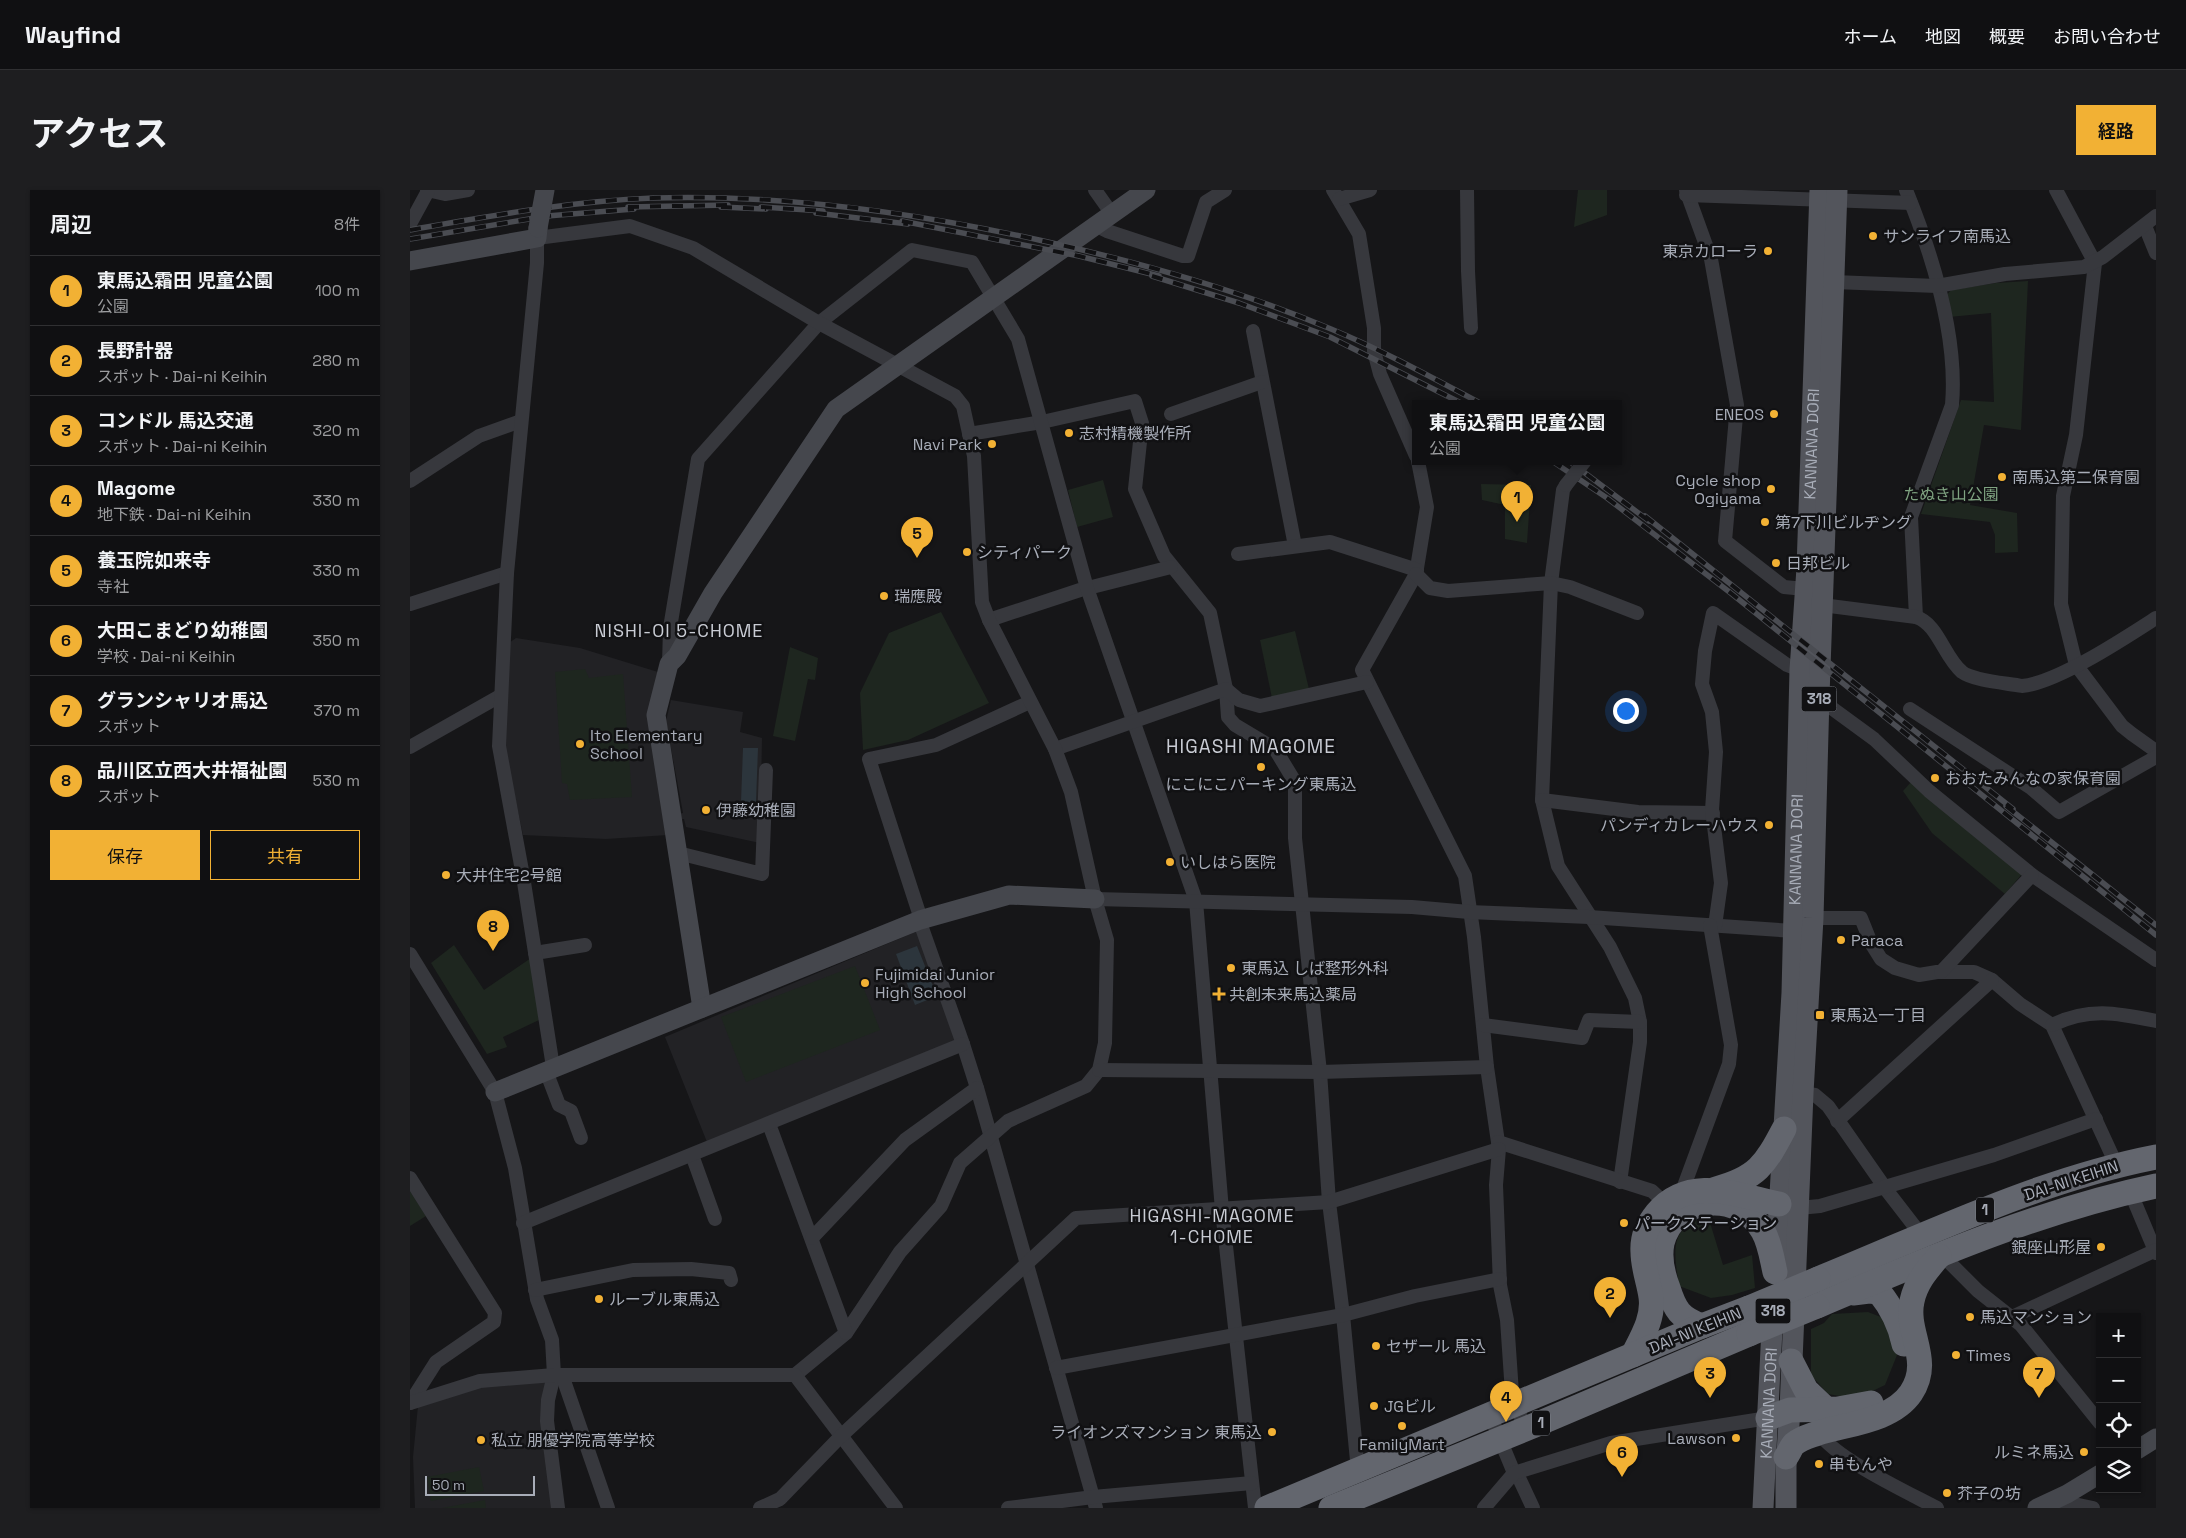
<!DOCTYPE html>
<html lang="ja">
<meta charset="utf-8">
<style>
:root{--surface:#101012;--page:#1e1e20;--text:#f1f3f6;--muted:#9c9d9f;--line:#303032;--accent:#f2b134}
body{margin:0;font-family:"Space Grotesk","Noto Sans JP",sans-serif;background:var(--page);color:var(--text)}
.controls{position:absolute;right:15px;bottom:15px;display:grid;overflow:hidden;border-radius:0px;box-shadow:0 1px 4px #0004}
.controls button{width:45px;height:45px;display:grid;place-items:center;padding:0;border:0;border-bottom:1px solid var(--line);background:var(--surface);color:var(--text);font:25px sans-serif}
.scale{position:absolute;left:15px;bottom:12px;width:110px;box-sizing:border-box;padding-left:5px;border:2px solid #a8adb8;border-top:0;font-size:14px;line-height:18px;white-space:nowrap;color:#a8adb8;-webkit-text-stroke:4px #111113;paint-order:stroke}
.you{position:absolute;left:1215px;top:520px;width:18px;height:18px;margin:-12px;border:4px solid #fff;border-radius:50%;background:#1a73e8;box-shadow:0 0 0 8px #1a73e833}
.badge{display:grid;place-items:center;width:32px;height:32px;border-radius:50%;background:var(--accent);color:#111;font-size:16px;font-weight:700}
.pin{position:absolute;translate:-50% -41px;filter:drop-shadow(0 1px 2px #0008)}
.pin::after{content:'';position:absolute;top:26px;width:18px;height:15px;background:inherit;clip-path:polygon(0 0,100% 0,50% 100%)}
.popup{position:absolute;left:1002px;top:210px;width:210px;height:65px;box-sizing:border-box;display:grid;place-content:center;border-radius:0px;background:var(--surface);filter:drop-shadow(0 1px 4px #0005);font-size:16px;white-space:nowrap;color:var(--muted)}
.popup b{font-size:19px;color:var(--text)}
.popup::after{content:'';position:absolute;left:50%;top:100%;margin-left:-10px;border:10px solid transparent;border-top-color:var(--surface)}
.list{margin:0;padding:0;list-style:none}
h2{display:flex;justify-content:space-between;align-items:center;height:65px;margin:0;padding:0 20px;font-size:21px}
h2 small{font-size:16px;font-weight:400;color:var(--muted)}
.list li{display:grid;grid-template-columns:32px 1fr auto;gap:15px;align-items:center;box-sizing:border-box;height:70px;padding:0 20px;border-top:1px solid var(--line)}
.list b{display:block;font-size:19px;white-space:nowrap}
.list p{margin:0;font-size:16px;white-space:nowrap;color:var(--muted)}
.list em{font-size:16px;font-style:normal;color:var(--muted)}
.actions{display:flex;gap:10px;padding:15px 20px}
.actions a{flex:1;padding:11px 0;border:1px solid var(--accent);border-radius:0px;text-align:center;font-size:18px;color:var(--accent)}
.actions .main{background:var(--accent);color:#111}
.icon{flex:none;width:28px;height:28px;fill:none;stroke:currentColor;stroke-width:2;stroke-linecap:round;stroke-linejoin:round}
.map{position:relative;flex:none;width:1746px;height:1318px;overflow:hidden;border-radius:0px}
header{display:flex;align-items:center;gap:30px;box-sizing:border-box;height:70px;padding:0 25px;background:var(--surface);border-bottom:1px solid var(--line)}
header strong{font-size:24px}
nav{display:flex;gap:28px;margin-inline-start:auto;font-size:18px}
.intro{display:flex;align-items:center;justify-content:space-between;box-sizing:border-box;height:120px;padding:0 30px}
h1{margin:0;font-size:35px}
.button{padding:12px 22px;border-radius:0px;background:var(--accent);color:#111;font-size:18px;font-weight:700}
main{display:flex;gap:30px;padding:0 30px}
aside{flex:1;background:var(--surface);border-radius:0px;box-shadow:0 1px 4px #0004}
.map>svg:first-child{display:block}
.built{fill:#222225}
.green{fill:#1e261f}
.water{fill:#2c353c}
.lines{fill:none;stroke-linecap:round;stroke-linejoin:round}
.street{stroke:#37383d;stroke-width:14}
.secondary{stroke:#45474d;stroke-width:19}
.primary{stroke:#53555c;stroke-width:21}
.highway{stroke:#63666e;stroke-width:25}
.rail-casing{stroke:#4a4c52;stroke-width:5.5}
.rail{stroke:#111113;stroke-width:4;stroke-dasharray:11;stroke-linecap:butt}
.street-bridge{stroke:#37383d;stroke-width:14}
.secondary-bridge{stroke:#45474d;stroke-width:19}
.highway-bridge{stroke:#63666e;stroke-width:25}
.poi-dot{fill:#f2b134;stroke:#111113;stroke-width:2}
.labels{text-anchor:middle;stroke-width:5;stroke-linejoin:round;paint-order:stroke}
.shield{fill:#111113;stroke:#7b7e86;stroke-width:1}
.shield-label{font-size:15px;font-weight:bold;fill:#a8adb8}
.poi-label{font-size:16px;fill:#a8adb8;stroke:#111113;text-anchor:start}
.street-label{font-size:16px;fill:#a8adb8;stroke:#111113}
.park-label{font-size:16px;fill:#7fa381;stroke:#111113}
.neighbourhood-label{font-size:18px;letter-spacing:1px;fill:#c9ccd4;stroke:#111113}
.quarter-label{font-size:19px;letter-spacing:1px;fill:#c9ccd4;stroke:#111113}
</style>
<header>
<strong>Wayfind</strong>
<nav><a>ホーム</a><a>地図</a><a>概要</a><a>お問い合わせ</a></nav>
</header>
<div class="intro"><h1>アクセス</h1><a class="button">経路</a></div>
<main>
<aside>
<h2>周辺<small>8件</small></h2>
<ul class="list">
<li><span class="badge">1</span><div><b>東馬込霜田 児童公園</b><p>公園</p></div><em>100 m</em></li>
<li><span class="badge">2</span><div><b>長野計器</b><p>スポット · Dai-ni Keihin</p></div><em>280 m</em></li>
<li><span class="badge">3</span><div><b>コンドル 馬込交通</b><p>スポット · Dai-ni Keihin</p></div><em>320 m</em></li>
<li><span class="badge">4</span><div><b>Magome</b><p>地下鉄 · Dai-ni Keihin</p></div><em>330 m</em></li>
<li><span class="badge">5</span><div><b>養玉院如来寺</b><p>寺社</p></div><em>330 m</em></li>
<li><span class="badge">6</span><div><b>大田こまどり幼稚園</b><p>学校 · Dai-ni Keihin</p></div><em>350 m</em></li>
<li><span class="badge">7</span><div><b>グランシャリオ馬込</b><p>スポット</p></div><em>370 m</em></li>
<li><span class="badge">8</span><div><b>品川区立西大井福祉園</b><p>スポット</p></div><em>530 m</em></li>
</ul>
<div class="actions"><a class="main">保存</a><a>共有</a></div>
</aside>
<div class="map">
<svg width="1746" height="1318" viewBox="0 0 1746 1318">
<rect width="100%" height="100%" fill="#161618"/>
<g class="built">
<path d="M106 448 170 458 248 482 255 626 273 623 256 531 261 510 333 522 330 542 352 548 350 653 276 637 274 629 256 631 258 645 196 649 113 645 95 560 99 453Z"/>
<path d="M510 740 546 850 297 952 255 847Z"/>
<path d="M139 1189 144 1318H5L3 1267 8 1216 70 1197Z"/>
</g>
<g class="green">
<path d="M1168 0H1197V25L1164 37Z"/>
<path d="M1618 91 1611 240 1574 235 1560 315 1607 323 1608 362 1585 363V345L1580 332 1511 324 1551 210 1584 212 1581 123 1539 127 1536 106 1541 100 1586 93Z"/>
<path d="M693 290 703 327 667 337 658 300Z"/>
<path d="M1071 294 1121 295 1117 353 1095 349V315L1072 310Z"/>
<path d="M531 422 579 513 498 550 453 560 450 503 479 443Z"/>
<path d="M885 441 899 499 862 508 850 450Z"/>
<path d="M380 457 408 468 405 490 398 489 385 551 363 546Z"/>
<path d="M175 479 179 488 213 484 222 607 160 610 157 594 152 593 145 482Z"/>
<path d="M1502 591 1612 684 1595 704 1522 643 1493 601Z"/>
<path d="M44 755 74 800 121 768 129 830 93 847 97 857 77 864 21 773Z"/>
<path d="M445 776 470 840 336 892 311 827Z"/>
<path d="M0 1001 16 1026 0 1036Z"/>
<path d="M1298 1026 1313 1075 1342 1065 1345 1098 1322 1105 1301 1108 1269 1096C1264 1062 1258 1037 1298 1026Z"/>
<path d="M1458 1122 1476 1129 1487 1165 1475 1195 1446 1209 1418 1204 1401 1185V1139L1414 1133 1422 1124Z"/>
<path d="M69 1277 74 1301 21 1311 17 1287Z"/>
<path d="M75 1310 76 1318H32Z"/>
</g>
<g class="water">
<path d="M333 558H348L346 612H331Z"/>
<path d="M507 756 527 806 505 815 486 764Z"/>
</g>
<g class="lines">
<g class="street">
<path d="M17 0 35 4 58 0"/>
<path d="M685 0 702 24"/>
<path d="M923 0 949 44 964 138V161L970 184 1006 266"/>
<path d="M1057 0 1058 81 1061 138"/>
<path d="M1276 0 1301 69 1327 215 1315 351 1374 397 1395 399"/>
<path d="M1496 0C1522 64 1548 145 1542 215L1501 327 1506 427"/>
<path d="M1646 0 1685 73 1666 245 1653 306 1651 414 1666 475 1712 536 1722 544 1746 561"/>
<path d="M1276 5 1501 13"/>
<path d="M929 9 960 0"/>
<path d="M689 33 693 39 697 41 773 66H778L796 12 815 0"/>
<path d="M0 34 18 1"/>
<path d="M1735 36 1746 63"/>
<path d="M1424 92 1527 96 1595 84 1674 77 1693 67 1746 26"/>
<path d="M843 141 885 356"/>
<path d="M761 224 852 192"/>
<path d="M559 244 632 232 725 211 732 233 725 299 754 366 800 423 816 499 818 527 825 535 865 559 885 592V648L910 882 919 1012 933 1125 948 1281"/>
<path d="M1008 271 1017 317 1006 384 952 480 1055 686 1064 747 1077 877 1089 959 1086 995 1090 1095 1097 1130 1102 1203 1115 1239"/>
<path d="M0 291 69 246 111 231"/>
<path d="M1156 295 1153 300 1141 393 1132 610 1148 676 1200 757 1225 808 1230 832V852L1210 992"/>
<path d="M828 364 920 352 1007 380"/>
<path d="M1006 384 1020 398 1038 401 1141 393 1160 397 1227 423"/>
<path d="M0 414 97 383"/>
<path d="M1412 415 1506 427C1528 434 1534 467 1552 482 1564 491 1597 493 1612 496 1647 493 1715 448 1746 428"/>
<path d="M579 430 670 400 761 377"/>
<path d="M259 474 260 438 288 269 409 133 502 60 562 72 608 149 677 398 786 711 812 1020 845 1318"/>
<path d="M1409 506 1423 519 1464 549 1519 601 1622 685 1746 770"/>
<path d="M620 512 526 555 459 569 509 723 512 738 553 854 567 898 686 1318"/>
<path d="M1500 519 1621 598 1649 622 1746 567"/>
<path d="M0 557 90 506"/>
<path d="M645 559 816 499 829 510 850 516 957 492"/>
<path d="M1132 610 1228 622 1303 623"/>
<path d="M268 663 352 684 356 580"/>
<path d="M685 709 1002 717 1059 722 1179 727 1384 741"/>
<path d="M1403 728H1451L1461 753 1471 769 1485 778 1509 785 1527 782H1564L1582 790 1610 814 1642 835 1706 974"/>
<path d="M1305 736 1311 693 1302 620 1306 562 1302 522 1292 494 1295 461 1303 423 1377 475 1390 480"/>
<path d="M125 763 175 755"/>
<path d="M0 764 85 902 105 978 127 1109 142 1150 144 1185 138 1210 137 1231 148 1318"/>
<path d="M1531 782 1622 685"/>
<path d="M1073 835 1172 848 1179 830 1230 832"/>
<path d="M1642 835C1679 817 1707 823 1746 831"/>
<path d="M143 877 113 686 89 556 97 383 127 73V48L220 36 283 58 409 133 545 206 553 216 564 266 572 412 579 430 645 559 661 602 685 709 697 750 695 853 689 880 676 896 598 931 550 973 531 1016 490 1062 436 1143 385 1185"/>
<path d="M689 880 910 882 1077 877"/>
<path d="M136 881 149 915 161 921 171 948"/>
<path d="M1393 903 1405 905 1418 916 1478 1002 1512 1046"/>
<path d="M1427 931 1582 790"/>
<path d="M359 934 436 1143"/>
<path d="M1088 952 1242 1001 1260 1018"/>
<path d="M282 965 305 1029"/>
<path d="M0 988 85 1123 84 1132 26 1172 0 1213"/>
<path d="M1720 1001 1746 1063"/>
<path d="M1271 1008 1270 1007 1319 874 1321 855 1300 735"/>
<path d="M1381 1017 1389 1018 1410 1016 1584 965 1686 929"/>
<path d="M113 1033 553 854"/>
<path d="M402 1048 495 950 567 898"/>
<path d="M1531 1064 1568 1101 1611 1135 1690 1233"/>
<path d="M125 1100 223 1080 281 1079 319 1083 321 1090"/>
<path d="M1602 1127 1746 1060"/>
<path d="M646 1178 933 1125 1005 1106 1090 1089"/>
<path d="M152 1185 198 1318"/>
<path d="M0 1213 70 1191 144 1185H385L486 1318"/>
<path d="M1080 1225 1104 1283 1109 1288 1123 1318"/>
<path d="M1409 1243C1426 1269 1497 1302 1527 1318"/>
<path d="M1645 1310 1683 1318"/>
<path d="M350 1318 370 1309 431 1246 666 1028 919 1012 1089 959"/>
<path d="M598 1318 683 1307 842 1293"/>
<path d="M1074 1318 1104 1283 1201 1253 1358 1228"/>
</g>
<g class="secondary">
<path d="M0 71 127 48 128 38"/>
<path d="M292 818 246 525 259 474 267 466 303 403 426 219 736 0"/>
<path d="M85 902 510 730 599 705 685 709"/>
<path d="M1727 1260 1746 1248"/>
<path d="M1627 1318 1657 1304 1690 1284"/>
</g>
<g class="primary">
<path id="s1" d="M1366 1071 1382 803 1390 480 1397 378 1410 0"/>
<path id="s2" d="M1353 1318 1363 1119"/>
<path d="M1376 1318V1276L1380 1220 1393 903 1403 728 1409 506 1427 0"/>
</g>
<g class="highway">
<path d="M1306 999C1347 988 1355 975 1374 939"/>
<path d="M1408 1089C1519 1044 1628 990 1746 967"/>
<path d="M1443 1103 1459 1101 1469 1102C1482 1118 1490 1134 1494 1154"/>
<path d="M1407 1116C1518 1069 1628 1021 1746 996"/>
<path d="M1292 1136C1270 1128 1265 1120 1258 1098 1253 1085 1249 1068 1252 1053 1264 1005 1329 999 1353 1041 1360 1053 1362 1069 1365 1082"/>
<path d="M1223 1165C1232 1147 1244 1128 1241 1107 1239 1092 1233 1078 1233 1062 1232 1048 1238 1034 1247 1023 1280 984 1329 1006 1369 1014"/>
<path d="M1381 1171 1396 1200 1416 1219"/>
<path d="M1358 1228 1380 1220 1428 1219 1461 1213"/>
<path d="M1376 1267C1379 1263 1381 1257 1384 1254 1391 1248 1400 1246 1408 1243 1437 1234 1482 1231 1501 1203 1523 1170 1495 1143 1502 1111 1506 1092 1517 1080 1529 1066"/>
<path d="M857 1318 1292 1136 1339 1118"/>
<path d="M921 1318 1130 1233 1339 1144"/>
</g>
<defs>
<g id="rail">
<path d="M218 17 318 15"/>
<path d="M311 17 356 19"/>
<path d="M351 17 413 21"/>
<path d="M406 23 498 34"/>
<path d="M492 31 669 66 749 86"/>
<path d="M0 40C80 26 161 11 243 8 373 4 502 22 629 50 729 72 826 99 921 139 972 160 1021 187 1070 213"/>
<path d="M0 49 137 26 224 19"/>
<path d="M742 86 829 113 920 147 1051 213"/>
<path d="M1142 271 1197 308 1322 404 1746 745"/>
<path d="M1159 271 1239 331"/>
<path d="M1235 326 1603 619"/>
<path d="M1596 616 1746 735"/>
</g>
</defs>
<use href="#rail" class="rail-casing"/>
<use href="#rail" class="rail"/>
<path class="street-bridge" d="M1156 295 1175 271"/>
<path class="secondary-bridge" d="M128 38 135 0"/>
<g class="highway-bridge">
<path d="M1339 1118 1408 1089"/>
<path d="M1339 1144 1407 1116"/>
</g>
</g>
<g class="poi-dot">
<circle cx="1463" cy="46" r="5"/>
<circle cx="1358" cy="61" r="5"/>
<circle cx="1364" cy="224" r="5"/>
<circle cx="659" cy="243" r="5"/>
<circle cx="582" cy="254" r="5"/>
<circle cx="1592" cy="287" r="5"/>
<circle cx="1361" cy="299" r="5"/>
<circle cx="1355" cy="332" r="5"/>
<circle cx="557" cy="362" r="5"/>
<circle cx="1366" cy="373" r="5"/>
<circle cx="474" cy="406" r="5"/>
<circle cx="170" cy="554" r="5"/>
<circle cx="851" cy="577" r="5"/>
<circle cx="1525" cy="588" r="5"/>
<circle cx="296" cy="620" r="5"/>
<circle cx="1359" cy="635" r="5"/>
<circle cx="760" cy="672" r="5"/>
<circle cx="36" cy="685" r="5"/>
<circle cx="1431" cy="750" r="5"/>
<circle cx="821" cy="778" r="5"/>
<circle cx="455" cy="793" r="5"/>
<path d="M806.5 796.5h5v5h5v5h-5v5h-5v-5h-5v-5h5z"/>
<rect x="1405" y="820" width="10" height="10" rx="2.5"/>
<circle cx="1214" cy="1033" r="5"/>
<circle cx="1691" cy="1057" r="5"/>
<circle cx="189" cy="1109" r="5"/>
<circle cx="1560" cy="1127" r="5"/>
<circle cx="966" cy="1156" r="5"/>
<circle cx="1546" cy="1165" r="5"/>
<circle cx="964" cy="1216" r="5"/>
<circle cx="992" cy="1236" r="5"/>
<circle cx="862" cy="1242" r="5"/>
<circle cx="1326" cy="1248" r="5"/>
<circle cx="71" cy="1250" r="5"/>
<circle cx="1674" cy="1262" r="5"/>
<circle cx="1409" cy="1274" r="5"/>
<circle cx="1537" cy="1303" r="5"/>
</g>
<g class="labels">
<g class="shield">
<rect x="1391.5" y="496.5" width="35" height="25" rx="4"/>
<rect x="1566" y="1007.5" width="18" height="25" rx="4"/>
<rect x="1345.5" y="1108.5" width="35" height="25" rx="4"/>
<rect x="1122" y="1220.5" width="18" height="25" rx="4"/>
</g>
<g class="shield-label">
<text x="1409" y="514">318</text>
<text x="1575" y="1025">1</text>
<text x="1363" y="1126">318</text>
<text x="1131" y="1238">1</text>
</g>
<g class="poi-label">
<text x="1473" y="52">サンライフ南馬込</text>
<text x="1348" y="67" text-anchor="end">東京カローラ</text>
<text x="1354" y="230" text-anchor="end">ENEOS</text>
<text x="669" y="249">志村精機製作所</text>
<text x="572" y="260" text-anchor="end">Navi Park</text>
<text x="1602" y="293">南馬込第二保育園</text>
<text x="1351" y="296" text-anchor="end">Cycle shop<tspan x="1351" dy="18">Ogiyama</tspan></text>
<text x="1365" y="338">第7下川ビルヂング</text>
<text x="567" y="368">シティパーク</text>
<text x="1376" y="379">日邦ビル</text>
<text x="484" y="412">瑞應殿</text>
<text x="180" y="551">Ito Elementary<tspan x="180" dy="18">School</tspan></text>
<text x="1535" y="594">おおたみんなの家保育園</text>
<text x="851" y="600" text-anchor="middle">にこにこパーキング東馬込</text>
<text x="306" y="626">伊藤幼稚園</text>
<text x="1349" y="641" text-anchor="end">パンディカレーハウス</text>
<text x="770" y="678">いしはら医院</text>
<text x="46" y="691">大井住宅2号館</text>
<text x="1441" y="756">Paraca</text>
<text x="831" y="784">東馬込 しば整形外科</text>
<text x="465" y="790">Fujimidai Junior<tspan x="465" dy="18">High School</tspan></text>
<text x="819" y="810">共創未来馬込薬局</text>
<text x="1420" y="831">東馬込一丁目</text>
<text x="1224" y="1039">パークステーション</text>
<text x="1681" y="1063" text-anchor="end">銀座山形屋</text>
<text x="199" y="1115">ルーブル東馬込</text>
<text x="1570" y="1133">馬込マンション</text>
<text x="976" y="1162">セザール 馬込</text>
<text x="1556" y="1171">Times</text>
<text x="974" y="1222">JGビル</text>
<text x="852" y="1248" text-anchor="end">ライオンズマンション 東馬込</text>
<text x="1316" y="1254" text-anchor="end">Lawson</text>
<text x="81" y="1256">私立 朋優学院高等学校</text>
<text x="992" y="1260" text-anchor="middle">FamilyMart</text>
<text x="1664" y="1268" text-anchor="end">ルミネ馬込</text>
<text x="1419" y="1280">串もんや</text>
<text x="1547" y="1309">芥子の坊</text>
</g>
<g class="street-label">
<text dy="6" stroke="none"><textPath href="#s1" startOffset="818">KANNANA DORI</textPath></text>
<text dy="6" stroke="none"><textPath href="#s1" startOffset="412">KANNANA DORI</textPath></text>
<text transform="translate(1661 990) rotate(-18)" y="6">DAI-NI KEIHIN</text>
<text transform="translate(1285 1140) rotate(-22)" y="6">DAI-NI KEIHIN</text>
<text dy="6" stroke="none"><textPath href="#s2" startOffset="105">KANNANA DORI</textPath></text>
</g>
<g class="park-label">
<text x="1541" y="310">たぬき山公園</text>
</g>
<g class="neighbourhood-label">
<text x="269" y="447">NISHI-OI 5-CHOME</text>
<text x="802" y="1032">HIGASHI-MAGOME<tspan x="802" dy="21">1-CHOME</tspan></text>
</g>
<g class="quarter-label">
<text x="841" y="563">HIGASHI MAGOME</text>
</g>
</g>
</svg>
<div class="controls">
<button>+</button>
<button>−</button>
<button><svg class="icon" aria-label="locate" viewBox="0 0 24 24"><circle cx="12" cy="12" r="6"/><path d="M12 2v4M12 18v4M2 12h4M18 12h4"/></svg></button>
<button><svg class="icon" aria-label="layers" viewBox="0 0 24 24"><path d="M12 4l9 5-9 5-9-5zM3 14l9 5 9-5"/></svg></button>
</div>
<div class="scale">50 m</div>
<div class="you"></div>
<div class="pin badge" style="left:1107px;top:332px">1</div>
<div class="popup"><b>東馬込霜田 児童公園</b>公園</div>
<div class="pin badge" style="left:1200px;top:1128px">2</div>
<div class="pin badge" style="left:1300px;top:1208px">3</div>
<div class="pin badge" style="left:1096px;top:1232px">4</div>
<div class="pin badge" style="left:507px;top:368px">5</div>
<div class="pin badge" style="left:1212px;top:1287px">6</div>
<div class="pin badge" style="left:1629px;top:1208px">7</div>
<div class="pin badge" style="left:83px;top:761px">8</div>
</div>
</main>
